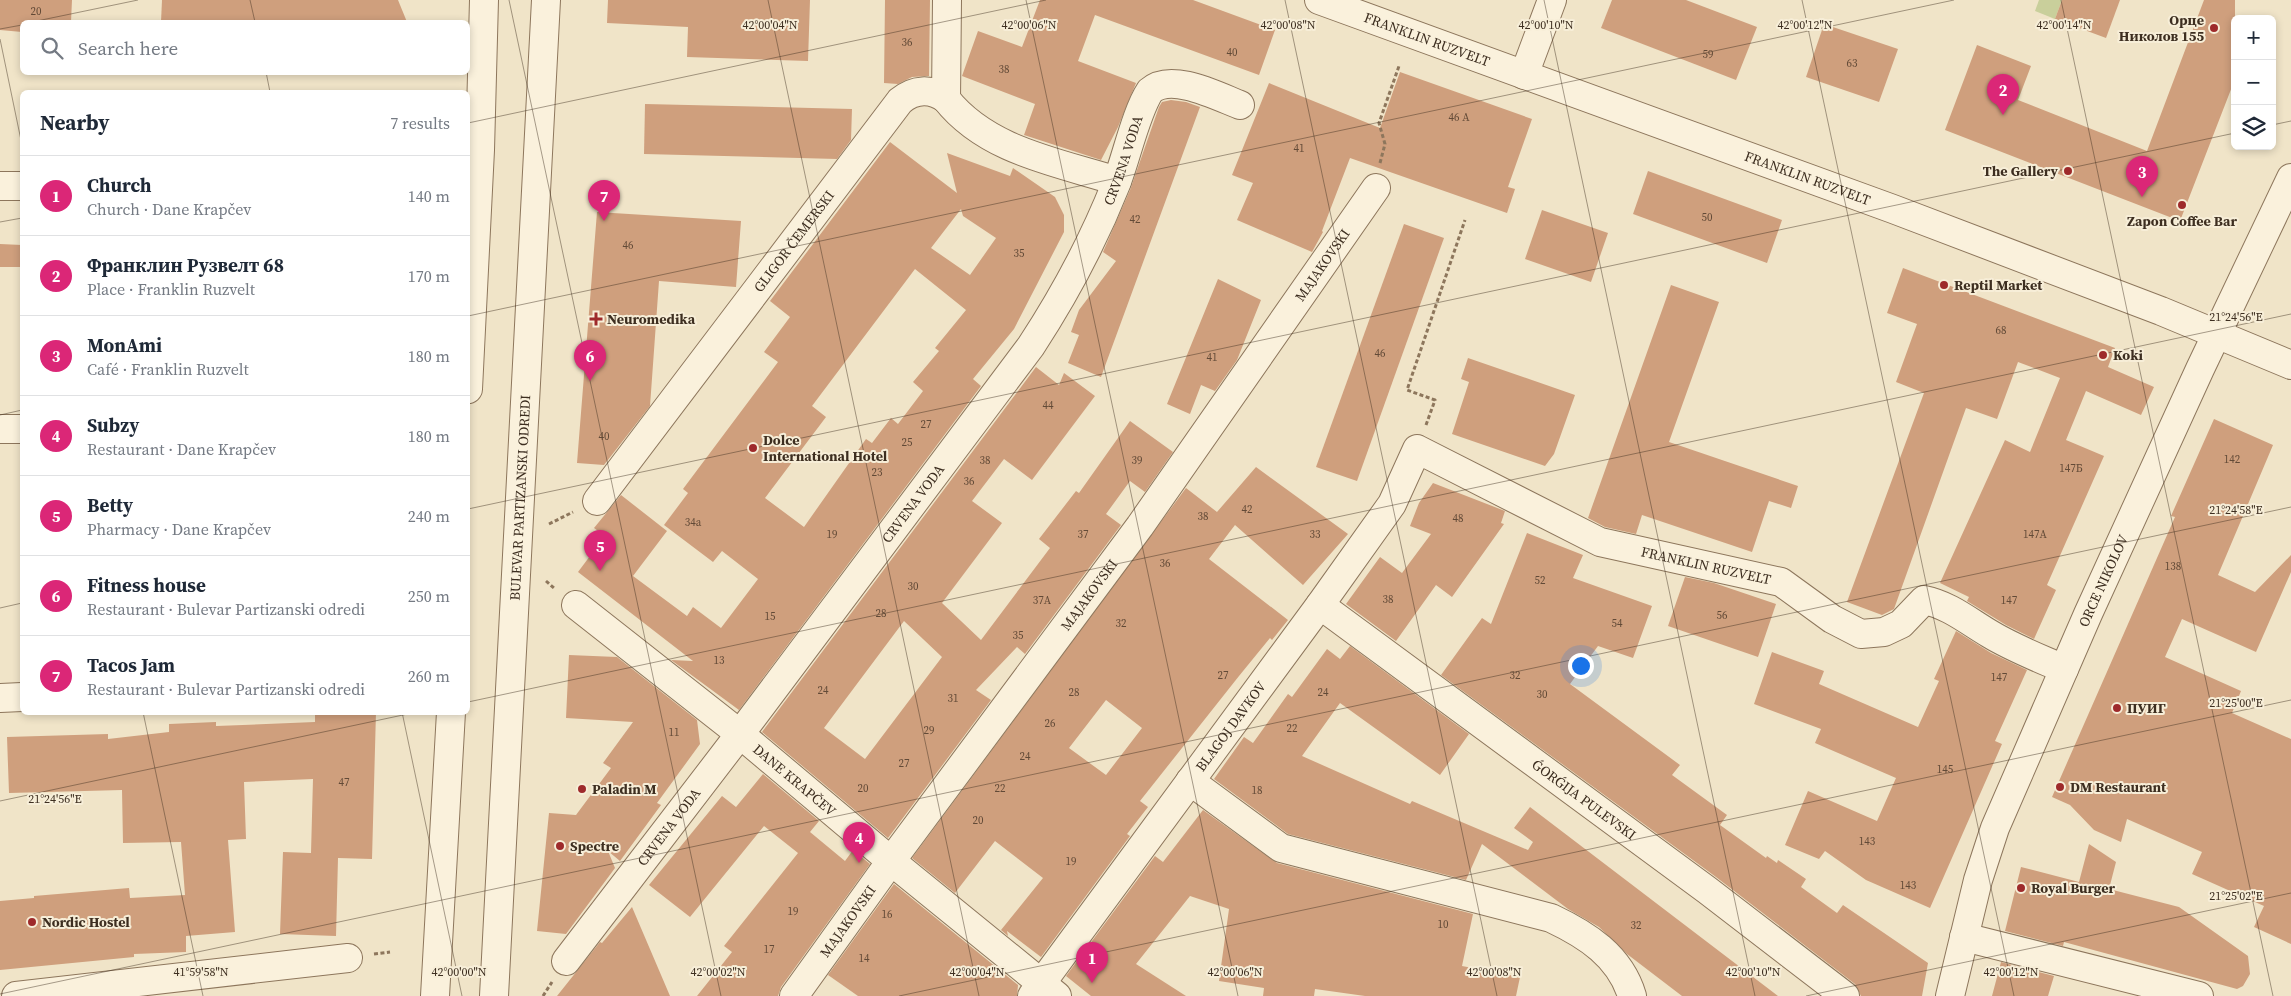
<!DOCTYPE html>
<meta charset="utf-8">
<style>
:root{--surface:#fff;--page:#f2f2f3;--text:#1f2937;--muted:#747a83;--line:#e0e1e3;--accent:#db2777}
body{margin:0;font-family:"Source Serif 4",serif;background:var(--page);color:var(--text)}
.controls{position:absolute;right:15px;top:15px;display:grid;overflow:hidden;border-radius:8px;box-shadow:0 2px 8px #0003}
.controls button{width:45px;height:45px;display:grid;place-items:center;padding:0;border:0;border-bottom:1px solid var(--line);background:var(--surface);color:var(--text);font:25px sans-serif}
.you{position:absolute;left:1580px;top:665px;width:18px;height:18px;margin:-12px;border:4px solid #fff;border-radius:50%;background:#1a73e8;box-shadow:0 0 0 8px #1a73e833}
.badge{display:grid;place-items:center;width:32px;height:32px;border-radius:50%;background:var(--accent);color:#fff;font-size:16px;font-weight:700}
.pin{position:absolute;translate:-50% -41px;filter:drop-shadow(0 1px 2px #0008)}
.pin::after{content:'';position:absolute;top:26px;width:18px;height:15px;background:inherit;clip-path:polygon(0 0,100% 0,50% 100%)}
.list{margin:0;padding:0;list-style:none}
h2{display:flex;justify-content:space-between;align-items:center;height:65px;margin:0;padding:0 20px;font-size:21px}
h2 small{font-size:16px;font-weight:400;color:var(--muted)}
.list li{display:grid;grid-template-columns:32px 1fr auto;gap:15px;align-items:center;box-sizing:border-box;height:80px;padding:0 20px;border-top:1px solid var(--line)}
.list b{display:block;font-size:19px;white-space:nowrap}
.list p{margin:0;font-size:16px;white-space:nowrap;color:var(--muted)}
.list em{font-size:16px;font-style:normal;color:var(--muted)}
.icon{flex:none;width:28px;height:28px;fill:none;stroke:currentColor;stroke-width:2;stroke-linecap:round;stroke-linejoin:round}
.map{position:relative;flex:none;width:2291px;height:996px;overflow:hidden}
.search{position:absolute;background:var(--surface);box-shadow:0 2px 8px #0003;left:20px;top:20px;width:450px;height:55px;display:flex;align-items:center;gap:12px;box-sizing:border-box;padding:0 18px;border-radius:8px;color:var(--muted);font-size:19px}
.panel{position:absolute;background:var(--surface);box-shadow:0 2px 8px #0003;left:20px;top:90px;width:450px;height:625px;border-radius:8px}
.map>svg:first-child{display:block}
.green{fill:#c9cf9b}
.building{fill:#cf9f7d;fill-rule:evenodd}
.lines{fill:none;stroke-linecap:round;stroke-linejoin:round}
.minor-casing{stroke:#8d765c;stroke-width:30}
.path{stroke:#8d765c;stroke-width:3;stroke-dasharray:4 2.5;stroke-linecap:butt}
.minor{stroke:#faf1dc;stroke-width:28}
.ticks{fill:none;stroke:#3d2e20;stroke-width:1;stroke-opacity:0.45}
.poi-dot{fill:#9e2a2b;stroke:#f7eed8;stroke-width:2}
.labels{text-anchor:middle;stroke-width:4;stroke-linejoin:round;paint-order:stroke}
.number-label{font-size:11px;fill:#624a37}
.poi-label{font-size:14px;font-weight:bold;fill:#3d2e20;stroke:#f7eed8;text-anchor:start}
.street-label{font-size:14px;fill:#3d2e20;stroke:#f7eed8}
.ticks-label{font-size:12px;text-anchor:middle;fill:#3d2e20;stroke:#f7eed8;stroke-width:4;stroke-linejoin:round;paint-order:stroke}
</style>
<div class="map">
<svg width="2291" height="996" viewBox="0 0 2291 996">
<rect width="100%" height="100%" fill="#f0e4c8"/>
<path class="green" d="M2039 0H2062L2055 19 2035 11Z"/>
<g class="building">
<path d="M0 0H72L71 22H22V32L0 30Z"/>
<path d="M162 0H398L407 22H161Z"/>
<path d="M608 0H810L808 61 687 57 688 27 607 23Z"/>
<path d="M885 0H930L929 76 912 77 898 84 884 83Z"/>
<path d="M1040 0H1193L1275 30 1259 75 1095 15 1078 61 1136 83 1118 127 1101 160 1024 135 1035 104 962 76 978 31 1022 47Z"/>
<path d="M1612 0H1686L1757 27 1736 80 1601 28Z"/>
<path d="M2062 0H2120L2106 38 2055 19Z"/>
<path d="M2204 0H2235V79L2180 221 1945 130 1977 45 2031 66 2018 100 2147 151Z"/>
<path d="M1824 24 1898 49 1879 102 1806 77Z"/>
<path d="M1400 72 1532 119 1508 187 1515 189 1507 213 1350 158 1322 231 1323 232 1312 252 1237 220 1253 183 1232 175 1269 83 1380 128Z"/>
<path d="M1171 100 1186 102 1200 107 1101 377 1068 363 1079 335 1071 332 1079 310 1116 261 1103 252 1130 190 1159 107 1162 102Z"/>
<path d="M645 104 852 109 851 140 837 159 644 154Z"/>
<path d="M890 142 957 193 947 153 1010 176 1013 168 1055 197 1064 215V232L1014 329 973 379 981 386 739 710 671 660 693 661 578 572 605 536 594 528 621 495 667 531 633 576 687 616 693 607 721 628 758 579 722 551 713 562 664 525 688 493 683 489 778 362 764 352 790 317 770 301ZM961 209 963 216 996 238 970 275 931 248ZM915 269 966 310 935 348 939 351 913 382 923 391 898 424 891 418 872 443 866 439 804 527 765 498 826 417 812 406Z"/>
<path d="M1648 171 1782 220 1767 263 1633 214Z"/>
<path d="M1542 210 1608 233 1591 282 1525 259Z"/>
<path d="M597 212 741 221 736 287 659 281 650 406 604 465 577 463Z"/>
<path d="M1404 224 1444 238 1357 481 1316 467Z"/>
<path d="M0 244 22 245V267H0Z"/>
<path d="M1903 268 2115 348 2108 367 2154 387 2141 415 2086 391 2066 440 2104 456 2047 585 2056 590 2034 639 2006 625 1967 601 1969 597 1940 583 2005 440 2030 452 2060 378 2018 362 1997 419 1966 408 1894 609 1882 615 1847 602 1924 393 1896 382 1917 324 1887 313Z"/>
<path d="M1218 279 1261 300 1237 360 1215 391 1201 385 1190 414 1167 404Z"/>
<path d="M1671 285 1719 302 1669 442 1798 486 1791 508 1769 501 1752 552 1642 515 1636 534 1605 527 1588 518Z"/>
<path d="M1468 358 1575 395 1554 454 1545 466 1452 434 1469 382 1461 379Z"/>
<path d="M1036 367 1059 385 1064 373 1095 396 1032 480 1004 459 972 501 1002 523 942 603 981 640 1050 548 1039 539 1076 491 1079 493 1130 421 1173 452 1145 492 1130 481 1106 514 1121 525 1025 654 1017 647 976 690 991 700 888 838 762 732ZM904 621 942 657 865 759 824 728Z"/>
<path d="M2214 419 2273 445 2218 575 2255 592 2291 555V572L2256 652 2182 619 2165 657 2241 691 2232 713 2291 739V944L2254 927 2264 906 2192 874 2202 852 2127 819 2121 842 2094 830 2070 805 2052 797 2175 517 2171 516Z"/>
<path d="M1256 467 1348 534 1303 585 1235 525 1209 559 1288 620 1272 640 1270 638 1239 676 1140 801 1148 807 1127 834 1130 836 1041 957 1007 931 1008 936 1001 930 1043 878 995 841 955 893 912 858 1186 488 1217 512ZM1106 700 1142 728 1106 775 1069 748Z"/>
<path d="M1433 483 1505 511 1501 523 1504 524 1452 597 1436 585 1396 641 1346 604 1380 557 1402 573 1431 534 1410 526 1419 503Z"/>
<path d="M1527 533 1583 555 1573 578 1652 606 1633 658 1598 646 1570 684 1680 765 1672 775 1727 815 1720 825 1766 858 1767 856 1777 863 1778 860 1806 879 1801 887 1837 913 1843 905 1928 963 1922 996H1861L1855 984 1716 877 1441 675 1482 618 1491 624Z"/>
<path d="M1685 577 1714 583 1776 604 1758 657 1668 626Z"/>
<path d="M1956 631 1991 653 2027 670 1995 741 2002 744 1930 908 1866 880 1825 851 1819 859 1785 845 1808 791 1877 821 1896 778 1815 743 1821 729 1754 704 1772 652 1824 671 1819 684 1918 727 1939 681 1934 679Z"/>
<path d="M1350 646 1469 734 1440 775 1340 703 1302 756 1410 804 1412 801 1528 850 1533 842 1514 828 1530 807 1778 996H1682L1627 954 1599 927 1568 909 1482 844 1466 880 1288 834 1214 779 1244 737 1253 743 1288 694 1292 697 1327 649 1340 659Z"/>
<path d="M569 655 617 657 697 720 700 744 657 803 661 805 620 861 608 851 615 868 566 934 537 931 549 813 576 815 611 768 603 763 633 722 566 718Z"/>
<path d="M315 712H376L372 859 338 858 336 936 280 934 283 852 311 853 313 779 244 782 246 839 228 840 235 932 186 936V952L134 954V957L0 970V901L34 898V896L129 888 130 898 185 895 181 842 123 843 122 790 9 793 7 737 108 734V739L169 732V724L216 722V726L315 722Z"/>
<path d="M763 774 819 821 810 832 845 861 853 850 870 864 781 987 778 996H697L732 952 724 946 798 853 764 826 690 917 649 885 722 796 736 807Z"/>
<path d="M1203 810 1277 863 1473 914 1462 966 1520 977 1516 996H1365L1315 989 1314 996H1263L1264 988 1219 981 1229 909 1190 896 1136 964 1186 996H1091L1066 976 1155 856 1163 862Z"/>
<path d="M2089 844 2116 862 2109 889 2179 907 2248 956 2250 974 2243 986 2237 989 2064 942 2063 946 2005 931 2021 867 2079 882Z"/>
<path d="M894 884 1018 985 1017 996H858L828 975Z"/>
<path d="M632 907 670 996H557L600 942 602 943Z"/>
<path d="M2001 962 2054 976 2048 996H1992Z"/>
</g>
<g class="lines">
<defs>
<g id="minor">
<path id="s1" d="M1319 0 1893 209 2161 311 2291 365"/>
<path d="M1524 75 1552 0"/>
<path d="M946 99C987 151 1057 162 1117 181"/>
<path d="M0 186H22"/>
<path d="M468 389 480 150 484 0"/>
<path d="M0 429H22"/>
<path id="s2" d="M597 501 900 101C914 89 931 88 946 99L947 0"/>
<path id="s3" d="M576 605 740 734 891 861 1057 996"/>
<path id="s4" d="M1320 605 1707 890 1845 996"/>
<path d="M0 698 22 697"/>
<path d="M1190 781 1281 848 1551 918C1587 935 1620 956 1632 996"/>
<path d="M1964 937 2199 996"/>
<path id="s5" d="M566 961 740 734 1031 346C1065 294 1093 242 1116 184 1126 159 1136 112 1150 91 1171 72 1217 96 1240 105"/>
<path d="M16 996 348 958"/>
<path d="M435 996 451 712"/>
<path id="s6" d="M494 996 546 0"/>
<path id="s7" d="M794 996 891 861 1140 526 1376 188"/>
<path id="s8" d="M1032 996 1320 605 1392 504 1417 449 1600 542 1781 582 1832 619 1861 634 1884 632 1901 624 1924 600C1949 605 1968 621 1990 634 2013 648 2039 658 2064 669"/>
<path id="s9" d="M1950 996 1978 880 1995 828 2088 614 2200 369 2291 178"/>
</g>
</defs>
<use href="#minor" class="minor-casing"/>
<g class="path">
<path d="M1380 163 1385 144 1379 123 1399 66"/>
<path d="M1426 425 1435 400 1407 390 1465 220"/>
<path d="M549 524 573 512"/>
<path d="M546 581 555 589"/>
<path d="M374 954 390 952"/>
<path d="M543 996 552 982"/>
</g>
<use href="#minor" class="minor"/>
</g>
<path class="ticks" d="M250 0 255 22M509 0 721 996M768 0 979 996M1026 0 1238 996M1285 0 1497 996M1544 0 1755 996M1802 0 2014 996M2061 0 2273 996M32 22 138 0M0 29 22 25M0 39 22 145M266 72 270 92M468 123 1046 0M2272 125 2291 121M0 222 22 218M468 316 1954 0M0 415 22 410M468 509 2235 133M0 608 22 603M468 702 2291 314M143 712 203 996M402 712 462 996M0 801 417 712M0 994 2291 507M899 996 2291 700M1806 996 2291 893"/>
<g class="poi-dot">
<circle cx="2214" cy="28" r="5"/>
<circle cx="2068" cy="171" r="5"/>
<circle cx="2182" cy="205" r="5"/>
<circle cx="1944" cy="285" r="5"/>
<path d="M593.5 311.5h5v5h5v5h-5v5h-5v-5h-5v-5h5z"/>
<circle cx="2103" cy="355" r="5"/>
<circle cx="753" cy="448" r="5"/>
<circle cx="2117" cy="708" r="5"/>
<circle cx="2060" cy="787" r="5"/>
<circle cx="582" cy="789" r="5"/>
<circle cx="560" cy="846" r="5"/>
<circle cx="2021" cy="888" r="5"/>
<circle cx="32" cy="922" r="5"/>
</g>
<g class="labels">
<g class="number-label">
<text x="36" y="15">20</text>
<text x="907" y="46">36</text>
<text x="1232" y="56">40</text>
<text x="1708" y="58">59</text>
<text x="1852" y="67">63</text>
<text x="1004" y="73">38</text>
<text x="1459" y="121">46 А</text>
<text x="1299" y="152">41</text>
<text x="1707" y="221">50</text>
<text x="1135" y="223">42</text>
<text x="628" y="249">46</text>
<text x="1019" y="257">35</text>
<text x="2001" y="334">68</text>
<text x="1380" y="357">46</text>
<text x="1212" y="361">41</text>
<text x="1048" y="409">44</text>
<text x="926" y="428">27</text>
<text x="604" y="440">40</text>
<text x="907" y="446">25</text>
<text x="2232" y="463">142</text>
<text x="985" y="464">38</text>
<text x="1137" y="464">39</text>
<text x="2071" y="472">147Б</text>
<text x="877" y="476">23</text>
<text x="969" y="485">36</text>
<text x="1247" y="513">42</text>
<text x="1203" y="520">38</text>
<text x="1458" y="522">48</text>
<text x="693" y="526">34а</text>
<text x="832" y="538">19</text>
<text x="1083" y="538">37</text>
<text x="1315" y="538">33</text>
<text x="2035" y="538">147А</text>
<text x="1165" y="567">36</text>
<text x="2173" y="570">138</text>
<text x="1540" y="584">52</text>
<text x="913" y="590">30</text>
<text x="1388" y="603">38</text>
<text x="1042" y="604">37A</text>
<text x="2009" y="604">147</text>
<text x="881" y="617">28</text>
<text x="1722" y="619">56</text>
<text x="770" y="620">15</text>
<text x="1121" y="627">32</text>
<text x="1617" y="627">54</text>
<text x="1018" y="639">35</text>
<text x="719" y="664">13</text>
<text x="1223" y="679">27</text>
<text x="1515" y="679">32</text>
<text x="1999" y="681">147</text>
<text x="823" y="694">24</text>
<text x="1074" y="696">28</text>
<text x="1323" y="696">24</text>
<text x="1542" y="698">30</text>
<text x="953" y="702">31</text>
<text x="1050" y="727">26</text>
<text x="1292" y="732">22</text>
<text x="929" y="734">29</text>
<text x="674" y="736">11</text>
<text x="1025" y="760">24</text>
<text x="904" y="767">27</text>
<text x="1945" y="773">145</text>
<text x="344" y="786">47</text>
<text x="863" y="792">20</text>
<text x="1000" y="792">22</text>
<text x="1257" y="794">18</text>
<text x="978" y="824">20</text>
<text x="1867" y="845">143</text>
<text x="1071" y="865">19</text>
<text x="1908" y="889">143</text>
<text x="793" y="915">19</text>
<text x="887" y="918">16</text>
<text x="1443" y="928">10</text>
<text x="1636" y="929">32</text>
<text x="769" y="953">17</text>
<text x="864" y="962">14</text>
</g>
<g class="poi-label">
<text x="2204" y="25" text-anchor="end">Орце<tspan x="2204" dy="16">Николов 155</tspan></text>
<text x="2058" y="176" text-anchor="end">The Gallery</text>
<text x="2182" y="226" text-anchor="middle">Zapon Coffee Bar</text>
<text x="1954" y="290">Reptil Market</text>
<text x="607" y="324">Neuromedika</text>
<text x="2113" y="360">Koki</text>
<text x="763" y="445">Dolce<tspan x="763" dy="16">International Hotel</tspan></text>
<text x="2127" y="713">ПУИГ</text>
<text x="2070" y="792">DM Restaurant</text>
<text x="592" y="794">Paladin M</text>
<text x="570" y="851">Spectre</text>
<text x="2031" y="893">Royal Burger</text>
<text x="42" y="927">Nordic Hostel</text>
</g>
<g class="street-label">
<text dy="5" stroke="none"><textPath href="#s1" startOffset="115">FRANKLIN RUZVELT</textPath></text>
<text dy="5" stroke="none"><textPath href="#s5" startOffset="979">CRVENA VODA</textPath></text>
<text dy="5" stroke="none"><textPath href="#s1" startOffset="520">FRANKLIN RUZVELT</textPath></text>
<text dy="5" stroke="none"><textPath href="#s2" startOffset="326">GLIGOR ČEMERSKI</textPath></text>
<text dy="5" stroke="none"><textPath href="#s7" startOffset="902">MAJAKOVSKI</textPath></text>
<text dy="5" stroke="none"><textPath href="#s6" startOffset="499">BULEVAR PARTIZANSKI ODREDI</textPath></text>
<text dy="5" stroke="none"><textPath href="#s5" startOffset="574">CRVENA VODA</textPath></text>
<text dy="5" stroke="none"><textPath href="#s8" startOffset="984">FRANKLIN RUZVELT</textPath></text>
<text dy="5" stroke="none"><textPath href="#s9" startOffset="444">ORCE NIKOLOV</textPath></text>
<text dy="5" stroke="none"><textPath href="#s7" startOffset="498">MAJAKOVSKI</textPath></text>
<text dy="5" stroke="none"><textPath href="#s8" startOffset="335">BLAGOJ DAVKOV</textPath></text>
<text dy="5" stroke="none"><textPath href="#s3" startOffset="280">DANE KRAPČEV</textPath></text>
<text dy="5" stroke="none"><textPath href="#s4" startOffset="328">ǴORǴIJA PULEVSKI</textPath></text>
<text dy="5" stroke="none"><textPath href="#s5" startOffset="169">CRVENA VODA</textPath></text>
<text dy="5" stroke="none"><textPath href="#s7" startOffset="92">MAJAKOVSKI</textPath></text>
</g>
</g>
<g class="ticks-label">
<text x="770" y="29">42°00'04"N</text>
<text x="1029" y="29">42°00'06"N</text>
<text x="1288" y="29">42°00'08"N</text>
<text x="1546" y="29">42°00'10"N</text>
<text x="1805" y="29">42°00'12"N</text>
<text x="2064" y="29">42°00'14"N</text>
<text x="2236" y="321">21°24'56"E</text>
<text x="2236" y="514">21°24'58"E</text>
<text x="2236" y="707">21°25'00"E</text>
<text x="55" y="803">21°24'56"E</text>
<text x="2236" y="900">21°25'02"E</text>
<text x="201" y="976">41°59'58"N</text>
<text x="459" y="976">42°00'00"N</text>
<text x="718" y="976">42°00'02"N</text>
<text x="977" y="976">42°00'04"N</text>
<text x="1235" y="976">42°00'06"N</text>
<text x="1494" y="976">42°00'08"N</text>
<text x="1753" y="976">42°00'10"N</text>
<text x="2011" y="976">42°00'12"N</text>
</g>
</svg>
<div class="controls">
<button>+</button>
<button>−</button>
<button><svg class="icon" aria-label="layers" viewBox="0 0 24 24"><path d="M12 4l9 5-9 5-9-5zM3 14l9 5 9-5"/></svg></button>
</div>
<div class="you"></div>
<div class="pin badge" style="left:1092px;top:983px">1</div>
<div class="pin badge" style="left:2003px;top:115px">2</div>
<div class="pin badge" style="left:2142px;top:197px">3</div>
<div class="pin badge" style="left:859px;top:863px">4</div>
<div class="pin badge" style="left:600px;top:571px">5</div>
<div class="pin badge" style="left:590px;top:381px">6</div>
<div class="pin badge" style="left:604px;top:221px">7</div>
<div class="search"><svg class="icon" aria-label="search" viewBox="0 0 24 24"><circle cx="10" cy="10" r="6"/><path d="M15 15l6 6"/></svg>Search here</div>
<section class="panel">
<h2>Nearby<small>7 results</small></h2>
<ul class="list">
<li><span class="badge">1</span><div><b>Church</b><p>Church · Dane Krapčev</p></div><em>140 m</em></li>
<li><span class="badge">2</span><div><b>Франклин Рузвелт 68</b><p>Place · Franklin Ruzvelt</p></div><em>170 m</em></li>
<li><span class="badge">3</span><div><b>MonAmi</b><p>Café · Franklin Ruzvelt</p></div><em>180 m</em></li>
<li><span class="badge">4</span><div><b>Subzy</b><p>Restaurant · Dane Krapčev</p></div><em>180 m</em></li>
<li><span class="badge">5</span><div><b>Betty</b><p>Pharmacy · Dane Krapčev</p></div><em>240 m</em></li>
<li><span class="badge">6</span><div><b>Fitness house</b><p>Restaurant · Bulevar Partizanski odredi</p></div><em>250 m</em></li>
<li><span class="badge">7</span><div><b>Tacos Jam</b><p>Restaurant · Bulevar Partizanski odredi</p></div><em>260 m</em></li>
</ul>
</section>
</div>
